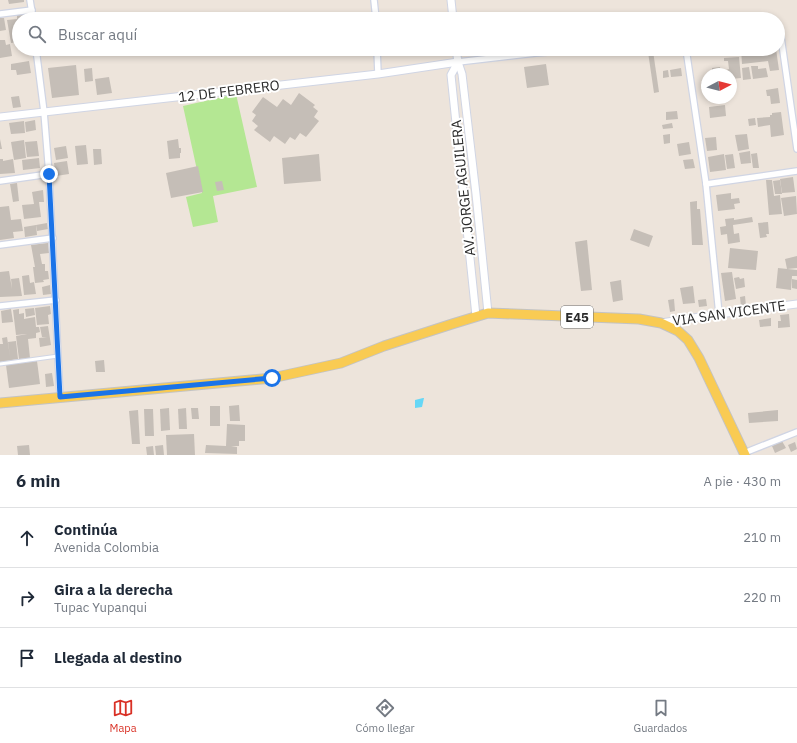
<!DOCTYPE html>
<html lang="es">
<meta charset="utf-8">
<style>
:root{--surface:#fff;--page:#f2f2f3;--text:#1f2937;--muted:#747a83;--line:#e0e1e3;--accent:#d93025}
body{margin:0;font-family:"IBM Plex Sans",sans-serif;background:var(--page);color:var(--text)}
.compass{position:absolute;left:701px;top:68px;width:36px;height:36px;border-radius:50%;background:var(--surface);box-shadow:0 2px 6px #0003;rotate:83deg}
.stop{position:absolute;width:12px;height:12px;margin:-9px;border:3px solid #1a73e8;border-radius:50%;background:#fff}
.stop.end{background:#1a73e8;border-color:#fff;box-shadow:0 1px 4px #0008}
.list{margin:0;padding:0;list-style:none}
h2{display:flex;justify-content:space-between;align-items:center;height:52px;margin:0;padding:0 16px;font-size:17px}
h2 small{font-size:13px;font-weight:400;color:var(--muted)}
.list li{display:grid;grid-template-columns:26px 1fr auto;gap:12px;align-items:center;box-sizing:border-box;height:60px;padding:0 16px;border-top:1px solid var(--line)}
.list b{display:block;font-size:15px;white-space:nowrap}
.list p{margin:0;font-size:13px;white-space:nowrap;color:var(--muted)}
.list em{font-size:13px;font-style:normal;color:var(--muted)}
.icon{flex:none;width:22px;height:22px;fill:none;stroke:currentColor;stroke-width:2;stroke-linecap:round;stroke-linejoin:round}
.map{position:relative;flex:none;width:797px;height:455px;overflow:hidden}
.search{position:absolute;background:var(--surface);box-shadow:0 2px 6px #0003;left:12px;right:12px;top:12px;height:44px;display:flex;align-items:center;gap:10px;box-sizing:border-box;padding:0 14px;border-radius:22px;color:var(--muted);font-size:15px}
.sheet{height:232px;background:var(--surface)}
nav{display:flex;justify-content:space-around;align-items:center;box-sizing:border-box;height:56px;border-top:1px solid var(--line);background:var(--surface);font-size:11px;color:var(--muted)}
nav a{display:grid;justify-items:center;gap:2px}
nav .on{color:var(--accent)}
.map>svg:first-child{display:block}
.green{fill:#b4e793}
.water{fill:#66d7f6}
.building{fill:#c5beb7}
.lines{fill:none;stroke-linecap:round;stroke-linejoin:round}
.service-casing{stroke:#d0d5e4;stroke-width:5}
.minor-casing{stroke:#d0d5e4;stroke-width:8}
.tertiary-casing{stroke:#d0d5e4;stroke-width:9}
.primary-casing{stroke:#c3c3c3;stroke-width:11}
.service{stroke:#fff;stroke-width:3}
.minor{stroke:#fff;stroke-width:5.5}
.tertiary{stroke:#fff;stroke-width:7}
.primary{stroke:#f9cb53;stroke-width:9}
.route{stroke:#1a73e8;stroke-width:5}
.labels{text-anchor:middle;stroke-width:4;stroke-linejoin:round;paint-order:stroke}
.shield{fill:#fff;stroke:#6a6a6a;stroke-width:1}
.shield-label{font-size:13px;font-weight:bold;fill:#2a2a2a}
.street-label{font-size:14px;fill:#2a2a2a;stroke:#fff}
</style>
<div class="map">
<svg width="797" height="455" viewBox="0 0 797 455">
<rect width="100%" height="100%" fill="#ede4db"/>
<path class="green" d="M236 94 257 187 213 196 218 222 193 227 186 197 202 193 183 106Z"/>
<path class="water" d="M423 398H424L422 407 415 408V400Z"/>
<g class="building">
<path d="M8 0H24V2L9 4Z"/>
<path d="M25 13 26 19H19V21H17L18 24H19V42L11 43 7 20 17 19V14Z"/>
<path d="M0 18H4L6 30 0 31Z"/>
<path d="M0 40H5L6 45 10 44 12 56 0 58Z"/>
<path d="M741 49H776L779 70 770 71 768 61 742 64Z"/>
<path d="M653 51 659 92 654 93 648 52Z"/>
<path d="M739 57 741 78 731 79V74H729V71L726 72V70L729 69 728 61H724V58Z"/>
<path d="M29 61 31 73 17 75 16 70H11V64Z"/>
<path d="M546 64 549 85 527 88 524 67Z"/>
<path d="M76 65 79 95 52 98 48 68Z"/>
<path d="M751 66H758V69L766 68 768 77 753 79Z"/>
<path d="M720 67 721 74H712V68Z"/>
<path d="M749 67 751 79 743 80 742 68Z"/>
<path d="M92 68 93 81 85 82 84 69Z"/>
<path d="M681 68 682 76 671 77 670 70Z"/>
<path d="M668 70 669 77 663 78V71Z"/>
<path d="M109 77 112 93 97 95 95 79Z"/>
<path d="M778 88 780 103 771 104 770 96H767L766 90Z"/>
<path d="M299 93 315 105 313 107 318 111 314 117 319 121 306 137 300 133 295 140 290 137 285 144 274 136 270 142 254 130 258 126 252 121 256 115 252 112 263 97 277 107 283 99 291 105Z"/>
<path d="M19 96 21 107 13 108 11 97Z"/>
<path d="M725 105 726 116 710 118 709 107Z"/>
<path d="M677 111 678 119 666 120V112Z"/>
<path d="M781 112 784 135 771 137 770 125 758 127 757 118 770 117V115H772V113Z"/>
<path d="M755 118 756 125 749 126 748 119Z"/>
<path d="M35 120 36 130 26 132 25 122Z"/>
<path d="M24 121 25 133 11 134 9 123Z"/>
<path d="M672 123 673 128 663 129 662 125Z"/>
<path d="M670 134V143L664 144 663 135Z"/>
<path d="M747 134 749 149 738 151 735 135Z"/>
<path d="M716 137 717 150 707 151 705 138Z"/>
<path d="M0 139 2 149H0Z"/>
<path d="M178 139 179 148H181V153H180V158L169 159 167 141Z"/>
<path d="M24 140 26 158 14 160 11 142Z"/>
<path d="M37 141 39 156 27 157 25 142Z"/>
<path d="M689 142 691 154 679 156 677 144Z"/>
<path d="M86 145 88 164 77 165 75 146Z"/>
<path d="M66 146 68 158 56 160 54 148Z"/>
<path d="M93 149H101L102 164 94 165Z"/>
<path d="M750 151 751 163 741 164 739 153Z"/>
<path d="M757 153 759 168H753L751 154Z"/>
<path d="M319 154 321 181 284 184 282 158Z"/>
<path d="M724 154 726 170 710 172 708 157Z"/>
<path d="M733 154 735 168 727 169 725 155Z"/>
<path d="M39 158 40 168 23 170 22 160Z"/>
<path d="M0 159H3V161L13 159 15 173 0 174Z"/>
<path d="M693 159 695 168 685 169 683 160Z"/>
<path d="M67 161 69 174 56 176 54 163Z"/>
<path d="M198 166 203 192 171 198 166 173Z"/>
<path d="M793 177 795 192 782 193 780 179Z"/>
<path d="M766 180H772L774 196 780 195 782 214 769 215Z"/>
<path d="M780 180 782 194H775L773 181Z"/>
<path d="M222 181 224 190 217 191 215 182Z"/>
<path d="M17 183 19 201 13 202 10 184Z"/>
<path d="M43 190 44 202H39L41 217 24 219 22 205 34 204 32 192Z"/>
<path d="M731 193V199L739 198 740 203 734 204 735 209 718 211 716 195Z"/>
<path d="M796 196 797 214 784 216 781 198Z"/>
<path d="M697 201V209H700L703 245H692L690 202Z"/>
<path d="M9 206 11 220 21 219 23 231 13 232 14 238 0 240V207Z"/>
<path d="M752 217 753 222 733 225 734 234 739 233 740 242 728 244 727 234 721 235 720 227 726 226 725 219 734 218V220Z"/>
<path d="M768 222 769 234H766L767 237 760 238 758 223Z"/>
<path d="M47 223 48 229 37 231 36 225Z"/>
<path d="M36 225 37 235 25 237 24 227Z"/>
<path d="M634 229 653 236 649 247 630 240Z"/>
<path d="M587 240 592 290 581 291 575 242Z"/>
<path d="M48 243 49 253 40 254 42 264H45V271H48L49 279 43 280 44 282 35 283 33 267H35L31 245Z"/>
<path d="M730 248 758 251 756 270 728 268Z"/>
<path d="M797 256V268L787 269 785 259Z"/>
<path d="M778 268 797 270V276H792L791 290 776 288Z"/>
<path d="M9 271 12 289 11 279 19 278 22 296 0 297V272Z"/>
<path d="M732 272 736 299 725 301 721 273Z"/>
<path d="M29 275 30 283 34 282 36 294 24 295 22 276Z"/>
<path d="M739 277 740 279 744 278 745 287 736 289 734 278Z"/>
<path d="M792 279 797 280V289L792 288Z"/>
<path d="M621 280 623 300 613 302 610 282Z"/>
<path d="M50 285 51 294 43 295 42 287Z"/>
<path d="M693 286 695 303 683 304 680 288Z"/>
<path d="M745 296 746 306 741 307 740 297Z"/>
<path d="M674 299 675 311 670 312 668 300Z"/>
<path d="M706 299 707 306 699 307 698 300Z"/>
<path d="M50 306 51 314 48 315 49 324 37 325 35 308Z"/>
<path d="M34 308 35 315 26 317 25 309Z"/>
<path d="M11 309 13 322 2 323 1 311Z"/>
<path d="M19 309V314L24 313V319L35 317 36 327H39L40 332 36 333V338L28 339 30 358 19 359 16 336 27 334 16 335 13 310Z"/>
<path d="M789 314 790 327 778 328V321H781L780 315Z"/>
<path d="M771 318V326L760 327 759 320Z"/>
<path d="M48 326 51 345 40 347 39 338 47 337H42L40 327Z"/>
<path d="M7 337 10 356 8 342 16 341 18 359 0 362V344H3L2 338Z"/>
<path d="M104 360 105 372H96L95 361Z"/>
<path d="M37 361 40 384 9 388 6 365Z"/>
<path d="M52 373 54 386 46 387 45 374Z"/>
<path d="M239 405 240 421H230L229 406Z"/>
<rect x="210" y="406" width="10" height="20"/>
<path d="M169 408 170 430 161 431 160 409Z"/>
<path d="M186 408 187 429H179L178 409Z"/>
<path d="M191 408H198L199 419H192Z"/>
<path d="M144 409H153L154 436H145Z"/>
<path d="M138 410 140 444H132L129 411Z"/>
<path d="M778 410V421L749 423 748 413Z"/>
<path d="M227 424 245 425V441H239V446H231L237 447V454L205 453 206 445 226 446Z"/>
<path d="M194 434 195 455H167L166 435Z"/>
<path d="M782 441 786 448 775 453 772 446Z"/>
<path d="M795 442 797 449 791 452 788 445Z"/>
<path d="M29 445 30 455H18L17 446Z"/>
<path d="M163 445 164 455H156L155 446Z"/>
<path d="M153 446 154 455H147L146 447Z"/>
</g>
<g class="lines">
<defs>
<path id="service" d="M0 364 58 356"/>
<g id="minor">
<path d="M30 0 33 19"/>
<path d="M374 0 376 19"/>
<path d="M0 14 32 10"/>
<path d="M778 37H781L797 149"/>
<path d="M36 49 44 112 49 174 60 397"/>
<path d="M377 49 378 74"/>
<path d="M686 49 706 184 719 314"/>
<path d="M458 62 536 53 582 49"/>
<path d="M0 181 49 174"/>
<path d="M706 184 797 171"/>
<path d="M0 245 53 238"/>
<path d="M0 306 56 300"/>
<path d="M744 453 797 432"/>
</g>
<g id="tertiary">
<path d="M451 0 453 19"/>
<path d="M456 49 458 62 462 74 476 194 488 313"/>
<path d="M458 62 451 75 476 316"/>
<path d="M0 117 378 74 458 62"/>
<path d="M661 323 719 314 797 304"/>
</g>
<path id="primary" d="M0 403 272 378 341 363 384 346 452 324 488 313 639 319 661 323 678 331 688 340 699 358 745 455"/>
</defs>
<use href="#service" class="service-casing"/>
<use href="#minor" class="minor-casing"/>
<use href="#tertiary" class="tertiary-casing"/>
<use href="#primary" class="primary-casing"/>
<use href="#service" class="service"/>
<use href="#minor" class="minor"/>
<use href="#tertiary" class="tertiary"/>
<use href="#primary" class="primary"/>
</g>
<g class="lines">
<path class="route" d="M49 174 60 397 272 378"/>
</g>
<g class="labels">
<rect class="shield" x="561" y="306" width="32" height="22" rx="3"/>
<g class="shield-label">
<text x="577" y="322">E45</text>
</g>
<g class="street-label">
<text transform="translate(229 91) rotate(-7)" y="5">12 DE FEBRERO</text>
<text transform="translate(463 188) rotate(-96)" y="5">AV. JORGE AGUILERA</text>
<text transform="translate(729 313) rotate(-8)" y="5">VIA SAN VICENTE</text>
</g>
</g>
</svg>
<svg class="compass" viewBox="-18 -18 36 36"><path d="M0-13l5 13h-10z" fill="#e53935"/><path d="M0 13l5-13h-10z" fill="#747a83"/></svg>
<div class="stop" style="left:272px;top:378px"></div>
<div class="stop end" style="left:49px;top:174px"></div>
<div class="search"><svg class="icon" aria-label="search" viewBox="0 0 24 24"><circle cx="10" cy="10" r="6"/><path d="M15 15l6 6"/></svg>Buscar aquí</div>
</div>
<section class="sheet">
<h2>6 min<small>A pie · 430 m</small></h2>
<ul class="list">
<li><svg class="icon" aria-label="ahead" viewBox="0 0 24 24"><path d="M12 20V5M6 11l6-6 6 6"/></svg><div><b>Continúa</b><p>Avenida Colombia</p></div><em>210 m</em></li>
<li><svg class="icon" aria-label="right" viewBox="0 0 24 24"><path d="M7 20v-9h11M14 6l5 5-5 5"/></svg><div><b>Gira a la derecha</b><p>Tupac Yupanqui</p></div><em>220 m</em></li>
<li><svg class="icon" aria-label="arrive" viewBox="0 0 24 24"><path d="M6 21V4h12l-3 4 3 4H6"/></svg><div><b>Llegada al destino</b></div></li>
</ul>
</section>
<nav>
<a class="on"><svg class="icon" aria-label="map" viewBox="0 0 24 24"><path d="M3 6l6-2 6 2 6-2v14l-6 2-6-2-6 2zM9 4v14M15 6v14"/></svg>Mapa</a>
<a><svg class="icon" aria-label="directions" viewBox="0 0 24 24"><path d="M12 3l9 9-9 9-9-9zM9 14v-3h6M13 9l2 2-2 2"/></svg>Cómo llegar</a>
<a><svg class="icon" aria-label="saved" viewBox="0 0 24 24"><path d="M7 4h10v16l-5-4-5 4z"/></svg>Guardados</a>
</nav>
